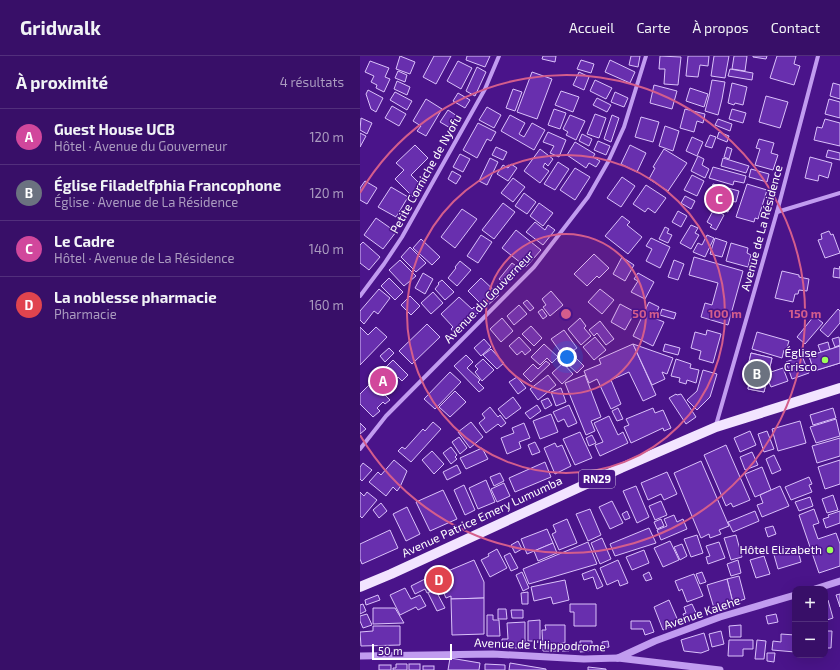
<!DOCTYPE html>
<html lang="fr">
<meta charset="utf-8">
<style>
:root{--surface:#380f68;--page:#3f186e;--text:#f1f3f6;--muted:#ab9cc0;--line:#522f7c;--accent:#9cff5a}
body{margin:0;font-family:"Exo 2",sans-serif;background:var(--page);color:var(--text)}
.controls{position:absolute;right:12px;bottom:12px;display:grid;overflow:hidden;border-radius:8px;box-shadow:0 4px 16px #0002}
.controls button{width:36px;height:36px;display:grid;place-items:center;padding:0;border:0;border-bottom:1px solid var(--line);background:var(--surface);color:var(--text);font:20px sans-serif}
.scale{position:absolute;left:12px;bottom:10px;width:80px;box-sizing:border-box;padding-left:4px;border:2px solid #fff;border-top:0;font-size:11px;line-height:14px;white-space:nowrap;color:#fff;-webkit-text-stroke:3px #4a148a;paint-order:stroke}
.you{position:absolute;left:207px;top:301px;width:14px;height:14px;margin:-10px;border:3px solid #fff;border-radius:50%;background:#1a73e8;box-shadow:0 0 0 6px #1a73e833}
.badge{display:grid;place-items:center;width:26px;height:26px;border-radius:50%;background:var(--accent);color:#fff;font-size:13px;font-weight:700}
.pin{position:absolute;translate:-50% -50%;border:2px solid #fff;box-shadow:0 1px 4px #0006}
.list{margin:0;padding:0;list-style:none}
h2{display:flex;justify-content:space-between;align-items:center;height:52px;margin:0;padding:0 16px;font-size:17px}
h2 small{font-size:13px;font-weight:400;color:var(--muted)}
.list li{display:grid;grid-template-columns:26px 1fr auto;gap:12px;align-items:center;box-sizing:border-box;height:56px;padding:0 16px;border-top:1px solid var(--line)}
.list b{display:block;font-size:15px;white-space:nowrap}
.list p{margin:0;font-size:13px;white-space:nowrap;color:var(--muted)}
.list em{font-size:13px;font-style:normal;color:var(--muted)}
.map{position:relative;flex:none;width:480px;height:614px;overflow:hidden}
header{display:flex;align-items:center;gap:24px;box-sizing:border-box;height:56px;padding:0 20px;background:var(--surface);border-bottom:1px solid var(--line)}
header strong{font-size:19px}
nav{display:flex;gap:22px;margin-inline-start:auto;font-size:14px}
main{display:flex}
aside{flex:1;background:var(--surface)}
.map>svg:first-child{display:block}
.building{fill:#682fae;stroke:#dbc2fb}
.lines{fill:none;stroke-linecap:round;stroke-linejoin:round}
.minor{stroke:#c19cf0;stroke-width:4}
.tertiary{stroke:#c19cf0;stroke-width:7}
.primary{stroke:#f2e4ff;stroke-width:10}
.ring{fill:none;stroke:#d45d8c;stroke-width:2}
.poi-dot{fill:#9cff5a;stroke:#4a148a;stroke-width:1.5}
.labels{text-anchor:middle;stroke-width:3;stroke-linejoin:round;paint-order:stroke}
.shield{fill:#4a148a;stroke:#c9b8dc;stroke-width:1}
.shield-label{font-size:11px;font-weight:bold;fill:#fff}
.street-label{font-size:12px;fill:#fff;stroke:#4a148a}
.poi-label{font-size:12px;fill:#fff;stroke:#4a148a;text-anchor:end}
.centre{fill:#d45d8c;stroke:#4a148a;stroke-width:2}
.ring-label{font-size:12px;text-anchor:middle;font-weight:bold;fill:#d45d8c;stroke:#4a148a;stroke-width:3;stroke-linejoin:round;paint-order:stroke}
</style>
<header>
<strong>Gridwalk</strong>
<nav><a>Accueil</a><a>Carte</a><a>À propos</a><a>Contact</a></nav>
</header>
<main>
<aside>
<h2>À proximité<small>4 résultats</small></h2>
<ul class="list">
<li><span class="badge" style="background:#d1479c">A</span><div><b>Guest House UCB</b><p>Hôtel · Avenue du Gouverneur</p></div><em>120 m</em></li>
<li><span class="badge" style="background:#6b7280">B</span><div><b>Église Filadelfphia Francophone</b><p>Église · Avenue de La Résidence</p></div><em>120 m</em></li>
<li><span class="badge" style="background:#d1479c">C</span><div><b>Le Cadre</b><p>Hôtel · Avenue de La Résidence</p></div><em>140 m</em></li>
<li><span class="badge" style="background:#e0444e">D</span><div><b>La noblesse pharmacie</b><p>Pharmacie</p></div><em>160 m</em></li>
</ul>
</aside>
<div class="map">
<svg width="480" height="614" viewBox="0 0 480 614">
<rect width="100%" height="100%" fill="#4a148a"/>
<g class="building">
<path d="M40 0 55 6 50 18 36 13Z"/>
<path d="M74 0H91L76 28 63 21Z"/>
<path d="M107 0H130L125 11 106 4Z"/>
<path d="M183 0H196L195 6 182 3Z"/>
<path d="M271 0H280L278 11 269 9Z"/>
<path d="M300 0 321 1 318 29 304 28 305 13H299Z"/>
<path d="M328 0H349L348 10 340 9 338 21 326 20Z"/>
<path d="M354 0H369L365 22 351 20Z"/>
<path d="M374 0H387L385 15 372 13Z"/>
<path d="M393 0H407L406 3 393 1Z"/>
<path d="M417 0H436L434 8 440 10 434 29 410 22Z"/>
<path d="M221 4 234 8 231 17 217 13Z"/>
<path d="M250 4 275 16 270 27 245 16Z"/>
<path d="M10 5 29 12 25 21 30 23 24 36 16 32 17 29 11 26 14 20 5 16Z"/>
<path d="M98 5 112 12 101 33 87 25Z"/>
<path d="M117 11 126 16 115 40 106 35Z"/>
<path d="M370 13 393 17 392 24 368 20Z"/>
<path d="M38 15 47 19 45 26 35 22Z"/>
<path d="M172 16 192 23 177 63 157 56Z"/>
<path d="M219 16 229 21 224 34 213 29Z"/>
<path d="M235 24 252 32 246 43 230 35Z"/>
<path d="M352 24 365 26 362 43 358 59 345 55 349 40Z"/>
<path d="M37 25 50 31 47 39 34 33Z"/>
<path d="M372 27 387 31 383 49 375 47 374 49 368 47Z"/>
<path d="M473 27 480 29V43L470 40Z"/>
<path d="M294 29 317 35 312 53 290 47Z"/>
<path d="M330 32 348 38 344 51 326 45Z"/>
<path d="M153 33 162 36 155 55 146 52Z"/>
<path d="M8 34 23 42 16 56 11 53 6 38Z"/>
<path d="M201 35 219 41 213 56 195 49Z"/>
<path d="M35 36 52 45 47 54 30 44Z"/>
<path d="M255 36 268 42 264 51 251 46Z"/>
<path d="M98 37 110 44 105 52 93 45Z"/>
<path d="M406 40 428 46 420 72 399 66Z"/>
<path d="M237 42 251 49 247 56 233 49Z"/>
<path d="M66 43 82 53 66 80 57 75 61 70 53 65Z"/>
<path d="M469 43 480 46V62L465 58Z"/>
<path d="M32 50 46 58 39 70 25 62Z"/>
<path d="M127 51 141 59 134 72 119 64Z"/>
<path d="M194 53 206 57 200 73 188 69Z"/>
<path d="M325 53 345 58 343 67 337 65 334 76 320 72Z"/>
<path d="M372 53 386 57 383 67 369 63Z"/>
<path d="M88 54 100 62 92 73 80 66Z"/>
<path d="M235 58 246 62 239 82 227 78Z"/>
<path d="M150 59 165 67 159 78 164 81 172 67 185 74 174 94 141 75Z"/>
<path d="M210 59 225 65 216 84 206 79 208 76 203 73Z"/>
<path d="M252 59 259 62 251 86 244 83Z"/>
<path d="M281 61 299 66 293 86 275 81Z"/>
<path d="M1 62 12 67 7 78 0 74Z"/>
<path d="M358 63 372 68 370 75 355 69Z"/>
<path d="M465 63 480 67V90L454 84 457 71 462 72Z"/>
<path d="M118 67 136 76 131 85 127 83 117 102 103 94Z"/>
<path d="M305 70 319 75 313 95 299 90Z"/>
<path d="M188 76 206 84 199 101 190 97 194 90 183 86Z"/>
<path d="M359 76 369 80 367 86 357 82Z"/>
<path d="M0 77 6 80 0 91Z"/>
<path d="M222 78 232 83 229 90 219 85Z"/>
<path d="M350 79 356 81 352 92 345 90Z"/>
<path d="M332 81 343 86 337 100 326 95Z"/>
<path d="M399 83 414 87 411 97 418 99 413 114 395 109 400 93 396 92Z"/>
<path d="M238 85 250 90 246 99 234 94Z"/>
<path d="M215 86 235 98 233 101 240 105 236 111 229 107 226 112 207 99Z"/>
<path d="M55 89 68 102 51 119 63 131 53 141 35 123 44 114 36 107Z"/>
<path d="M270 89 286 97 277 116 261 108Z"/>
<path d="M136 91 147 96 143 104 132 99Z"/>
<path d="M367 91 372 93 369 103 364 101Z"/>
<path d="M180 93 193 103 188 110 185 107 183 111 189 115 180 127 164 115Z"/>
<path d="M304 93 327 107 308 135 289 123 295 112 293 111Z"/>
<path d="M468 94 480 97V104L466 101Z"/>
<path d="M100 98 110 103 103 116 93 111Z"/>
<path d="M338 100 344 103 342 109 349 113 345 122 331 115Z"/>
<path d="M450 101 472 107 468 122 459 119 458 125 445 122Z"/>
<path d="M130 102 138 106 127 129 119 125Z"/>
<path d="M363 102 389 110 386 117 361 110Z"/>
<path d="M198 106 209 113 195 134 184 128Z"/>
<path d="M151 108 157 112 148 125 137 118 143 109 148 112Z"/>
<path d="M353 111 386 120 384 127 374 125 373 129 349 122Z"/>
<path d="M215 112 230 121 215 144 200 134Z"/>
<path d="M391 113 409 118 407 126 389 121Z"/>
<path d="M92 115 101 120 96 128 88 123Z"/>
<path d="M332 119 344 125 337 140 324 134Z"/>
<path d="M262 121 275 130 261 151 247 142Z"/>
<path d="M153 122 165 131 153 146 141 137Z"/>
<path d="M5 125 17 132 7 148 0 144V132Z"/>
<path d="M353 128 379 135 376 146 371 145 368 156 347 150Z"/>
<path d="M387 128 407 134 398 163 395 162 394 166 376 161Z"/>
<path d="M286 129 306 142 295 157 288 152 285 156 273 148Z"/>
<path d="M31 131 48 141 36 161 18 151Z"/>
<path d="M164 137 176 146 167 158 155 150Z"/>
<path d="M325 140 335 145 331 153 321 147Z"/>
<path d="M143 147 155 156 134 183 122 174Z"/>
<path d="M179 147 193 157 183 170 170 160Z"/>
<path d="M102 153 117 163 95 192 81 181Z"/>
<path d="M354 153 364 159 356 174 350 171 352 169 347 166Z"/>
<path d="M318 155 327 160 321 171 312 166Z"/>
<path d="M262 160 270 166 267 169 282 181 268 198 245 180Z"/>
<path d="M16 162 36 176 23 193 4 179Z"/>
<path d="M175 166 185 174 188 169 195 174 183 189 166 176Z"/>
<path d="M331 169 338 172 335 177 339 179 331 193 320 187Z"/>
<path d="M305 171 309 173 307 177 312 179 308 187 299 183Z"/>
<path d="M156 174 181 194 166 211 142 192Z"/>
<path d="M469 175 471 179 473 178 480 197 465 202 458 184 462 183 461 178Z"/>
<path d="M121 179 132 186 118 207 107 200Z"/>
<path d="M347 179 354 182 345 201 333 196 338 187 342 189Z"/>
<path d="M291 182 310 191 300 212 286 205 292 193 286 190Z"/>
<path d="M355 182 367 186 362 201 350 198Z"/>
<path d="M61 183 80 201 72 209 53 192Z"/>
<path d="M3 186 20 201 9 214 0 207V189Z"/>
<path d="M371 187 388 192 387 197 391 199 388 211 366 205Z"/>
<path d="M50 191 66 207 56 216 41 201Z"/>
<path d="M234 198 249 212 239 222 237 220 227 230 214 218Z"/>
<path d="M262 201 274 209 265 225 253 218Z"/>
<path d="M334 201 383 215 368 269 341 261 345 247 352 249 358 227 329 219Z"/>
<path d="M40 204 56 220 44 230 29 214Z"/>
<path d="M314 204 324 208 318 224 308 221Z"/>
<path d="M100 205 111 214 97 230 88 222 96 212 95 211Z"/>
<path d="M152 207 159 212 146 229 139 223Z"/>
<path d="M480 210V222L473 221 474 212 479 213Z"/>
<path d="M422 215 439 219V221L449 223 447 235 439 234 438 238H435L433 246 415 242Z"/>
<path d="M63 217 73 223 65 238 55 232Z"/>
<path d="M278 217 294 226 285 243 271 236 278 225 274 223Z"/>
<path d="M29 222 43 236 35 244 21 230Z"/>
<path d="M121 222 139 239 125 252 108 235Z"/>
<path d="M82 224 94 236 85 244 75 233 79 228 78 227Z"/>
<path d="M19 233 30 242 18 258 14 255 4 268 0 264V255Z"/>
<path d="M240 233 254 244 242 258 228 246Z"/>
<path d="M191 235 203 249 190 260 183 251 186 249 182 243Z"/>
<path d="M73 236 83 247 71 258 61 247Z"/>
<path d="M50 240 60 250 51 259 41 249Z"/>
<path d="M99 241 112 253 114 251 119 256 95 278 91 273 93 271 81 258Z"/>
<path d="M167 244 174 252 170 255 163 247Z"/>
<path d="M289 246 299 251 294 262 304 266 293 290 273 280Z"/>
<path d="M260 248 275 256 265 274 251 266Z"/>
<path d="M159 249 167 258 154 269 147 260Z"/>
<path d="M182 253 187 260 183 263 178 256Z"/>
<path d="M302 253 316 257 314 263 300 259Z"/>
<path d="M478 253 480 255V267L468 281 460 274Z"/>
<path d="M454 260 463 267 445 288 437 281Z"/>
<path d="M142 262 153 275 141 286 130 273Z"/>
<path d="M220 262 226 270 224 272 231 280 221 289 208 273Z"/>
<path d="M240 265 254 283 246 289 237 277 234 280 229 274Z"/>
<path d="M67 268 80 281 52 308 39 295Z"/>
<path d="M171 270 182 282 174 290 162 278Z"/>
<path d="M0 271 8 279 16 271 27 281 0 309Z"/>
<path d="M204 274 217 292 204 301 191 283Z"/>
<path d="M347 274 361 278 353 307 339 303 341 295 331 292 335 276 346 279Z"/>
<path d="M397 276 429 285 426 295 424 294 422 302 392 293Z"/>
<path d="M159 281 171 294 165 299 162 295 157 299 149 290Z"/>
<path d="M235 281 246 294 234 304 223 291Z"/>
<path d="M479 281 480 289 475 291 472 283Z"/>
<path d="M124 283 131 291 121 300 114 292Z"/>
<path d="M468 286 470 294 461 297 458 289Z"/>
<path d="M184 288 198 301 192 307 187 302 180 309 171 301Z"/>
<path d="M273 288 296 339 283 345 269 316 251 324 261 348 251 353 237 323 229 327 224 315 241 308 239 303Z"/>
<path d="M273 288 313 302 307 318 302 316 305 323 292 329Z"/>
<path d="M305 288 320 292 318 299 303 295Z"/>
<path d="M480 290V307L454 315 449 300Z"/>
<path d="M480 290V307L454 315 449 300Z"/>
<path d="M29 292 34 297 25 306 20 300Z"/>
<path d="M131 293 144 307 137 313 123 299Z"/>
<path d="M391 297 412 302 404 336 388 333 390 320 386 319Z"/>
<path d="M391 297 412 302 404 336 388 333 390 320 386 319Z"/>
<path d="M212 298 224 310 217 317 205 306Z"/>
<path d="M106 299 113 306 107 312 120 324 118 326 124 332 119 336 94 310Z"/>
<path d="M442 300 449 317 432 323 426 306Z"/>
<path d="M123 303 134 314 122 325 115 316 118 313 115 310Z"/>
<path d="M316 303 331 308 330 312 339 314 336 327 327 324 326 328 319 326 320 322 311 320Z"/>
<path d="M33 304 48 319 42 325 38 321 33 327 36 330 29 337 15 322Z"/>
<path d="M186 305 190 308 171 326 163 318 173 308 178 313Z"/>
<path d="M203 307 213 318 202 328 192 317Z"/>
<path d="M423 312 428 325 411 331 407 322 408 317Z"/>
<path d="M343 314 357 318 350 341 337 354 327 344 337 335Z"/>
<path d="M90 316 101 326 75 353 64 343Z"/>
<path d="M188 319 196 329 178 344 170 333Z"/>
<path d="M225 319 241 361 231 365 235 375 226 379 205 327Z"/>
<path d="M157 321 166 332 158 338 149 326Z"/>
<path d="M12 326 30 344 25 348 23 346 17 352 20 355 13 361 0 348V338Z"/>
<path d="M201 332 206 346 196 350 191 336Z"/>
<path d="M95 335 106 346 90 361 79 351Z"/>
<path d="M316 338 317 339 321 338 336 361 326 368 309 342Z"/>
<path d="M153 341 161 352 146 363 138 353Z"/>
<path d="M188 342 192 349 185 353 181 345Z"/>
<path d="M177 349 181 355 170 363 165 357Z"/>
<path d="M209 349 217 367 208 371 204 363 198 366 193 356Z"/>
<path d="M130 351 138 361 140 359 146 367 141 371 138 368 126 377 119 367 125 362 122 358Z"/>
<path d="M258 352 263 363 257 365 252 355Z"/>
<path d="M293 352 295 357 303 354 311 372 304 375 303 372 271 387 264 371 269 369 266 363Z"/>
<path d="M473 352 476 362 453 369 450 359Z"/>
<path d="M191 358 198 376 180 383 173 365Z"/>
<path d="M249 360 258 379 263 376 268 387 240 400 235 389 243 386 234 367Z"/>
<path d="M476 363 480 380 456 387 450 371Z"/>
<path d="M440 365 446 387 418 395 412 373Z"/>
<path d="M73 366 81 373 51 406 38 395 42 391 45 393 63 373 65 375Z"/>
<path d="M111 366 123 381 110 392 98 376Z"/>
<path d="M0 367 6 373 0 378Z"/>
<path d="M164 367 170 382 159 386 161 392 147 398 141 382 154 377 152 372Z"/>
<path d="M390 375 396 389 380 396 374 382Z"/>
<path d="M407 375 414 393 404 396 398 378Z"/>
<path d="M220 376 232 402 215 409 203 383Z"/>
<path d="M232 379 236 387 229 390 226 382Z"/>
<path d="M99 381 107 392 100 398 92 386Z"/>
<path d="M480 382V400L457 407 452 390Z"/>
<path d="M175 386 180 396 172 399 168 389Z"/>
<path d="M195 387 197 391 202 389 211 410 195 418 184 392Z"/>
<path d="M366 389 390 444 373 451 371 447 366 450 344 399Z"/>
<path d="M91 391 97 399 95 401 97 403 91 408 83 397Z"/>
<path d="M122 392 128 403 106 413 100 402Z"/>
<path d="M72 395 84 408 74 418 62 404Z"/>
<path d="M392 396 398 409 385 414 380 401Z"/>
<path d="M414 399 421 414 412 418 406 403Z"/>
<path d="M34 404 47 415 40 431 37 435 33 431 26 440 9 426 18 416 21 419Z"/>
<path d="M480 404V428L465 433 458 411Z"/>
<path d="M341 405 369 470 359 474 361 478 350 482 349 478 341 482 314 417Z"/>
<path d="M185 406 191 421 155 436 149 422Z"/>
<path d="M3 407 12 414 2 425 0 423V411Z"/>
<path d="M97 409 101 417 87 424 83 416Z"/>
<path d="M402 411 411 434 395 441 385 418Z"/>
<path d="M307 416 317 438 304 444 301 438 288 444 281 427Z"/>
<path d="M140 417 144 425 134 430 130 421Z"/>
<path d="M449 421 452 428 449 429 452 436 431 444 425 431Z"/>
<path d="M126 424 135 446 118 453 109 432Z"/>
<path d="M144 427 150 440 137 446 131 433Z"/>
<path d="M104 429 115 454 105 459 94 434Z"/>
<path d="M276 430 289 461 277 467 263 435Z"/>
<path d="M420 430 429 450 402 461 397 449 403 447 400 439Z"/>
<path d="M83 434 97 463 70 475 56 446Z"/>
<path d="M0 436 4 440 7 436 17 444 2 462 0 460Z"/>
<path d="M473 439 478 454 467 457 462 443Z"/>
<path d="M450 441 453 450 439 455 435 446Z"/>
<path d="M252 445 263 467 250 473 239 451Z"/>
<path d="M301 445 307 459 295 464 289 450Z"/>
<path d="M21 447 27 455 19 462 13 454Z"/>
<path d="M47 451 60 478 46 485 33 458Z"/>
<path d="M230 453 241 479 228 485 216 458Z"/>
<path d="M454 453 459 467 453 469 458 483 476 477 480 488V510L459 517 439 459Z"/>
<path d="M267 455 270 462 265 464 262 458Z"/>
<path d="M395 455 399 465 373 476 368 466Z"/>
<path d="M480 455V467L466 472 463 463 469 461 468 459Z"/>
<path d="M314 459 317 466 323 463 327 473 301 484 297 474 307 470 304 463Z"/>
<path d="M207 463 217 487 199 494 192 478 196 476 193 469Z"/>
<path d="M301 463 304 470 297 473 294 466Z"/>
<path d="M413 470 416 478 408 481 405 472Z"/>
<path d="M289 472 296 487 255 500 250 488Z"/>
<path d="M187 473 193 487 167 498 161 483Z"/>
<path d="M30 474 38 492 2 508 0 503V488Z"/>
<path d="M337 479 343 497 331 501 324 483Z"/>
<path d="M376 479 382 501 371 504 364 482Z"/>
<path d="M242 482 251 503 240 508 231 487Z"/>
<path d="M158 485 162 493 155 497 151 489Z"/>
<path d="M310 485 319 504 303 511 294 492Z"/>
<path d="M228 486 237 508 169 528 163 513Z"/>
<path d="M359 486 365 502 348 508 346 501 350 500 346 490Z"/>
<path d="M193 487 197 497 178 505 174 495Z"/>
<path d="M322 488 327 500 320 504 314 491Z"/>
<path d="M420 489 422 496 437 491 441 506 418 513 412 492Z"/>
<path d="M137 493 147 512 130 521 121 504 129 500 128 498Z"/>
<path d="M284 494 289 507 272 514 266 501Z"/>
<path d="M150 497 158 512 151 515 144 500Z"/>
<path d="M404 500 410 518 396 522 390 504Z"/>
<path d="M114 504 124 526V542L91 543V540L86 542 76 520Z"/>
<path d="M258 504 268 527 260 530 258 524 247 529 240 512Z"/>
<path d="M378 504 381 517 371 520 367 508Z"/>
<path d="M235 513 243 530 237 533 233 521 224 524 222 518Z"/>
<path d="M162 516 169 532 163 535 156 519Z"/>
<path d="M289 516 292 523 286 525 283 519Z"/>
<path d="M342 516 346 526 340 528 336 518Z"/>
<path d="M334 518 343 540 327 546 322 533 319 535 315 525Z"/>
<path d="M379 520 385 543 373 547 367 523Z"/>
<path d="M69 521 75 533 67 537 65 533 55 538 51 530Z"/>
<path d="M367 523 373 547 354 552 347 529Z"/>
<path d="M205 524 209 544 193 548 191 541 174 545 171 531Z"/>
<path d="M45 532 51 543 60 539 66 550 58 554 56 551 40 559 30 539Z"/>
<path d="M75 533 85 552 77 555 68 537Z"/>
<path d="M168 536V548H162L161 537Z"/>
<path d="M480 538V551L476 539Z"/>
<path d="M18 539 20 544 6 549 5 544Z"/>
<path d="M124 542V578L92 579 91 543Z"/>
<path d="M309 544 319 567 303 574 294 551Z"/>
<path d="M468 544 473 562 467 564 465 556V545Z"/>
<path d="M3 548 6 555 0 558V549Z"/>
<path d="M210 548H236V570H214V556H210Z"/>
<path d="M332 548 338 561 326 566 323 558 326 557 324 551Z"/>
<path d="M13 552H35L44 567 13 568Z"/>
<path d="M138 553H146L147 563H138Z"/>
<path d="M151 554H163V562H152Z"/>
<path d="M7 558 12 569 3 572 0 565V560Z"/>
<path d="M416 558 418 566 408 568 406 560Z"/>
<path d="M127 559H133V564H139L140 580H127Z"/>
<path d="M180 564V585H168V565Z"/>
<path d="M271 565H290L294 576 285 579 283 573H271Z"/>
<path d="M165 566V592H142V583H148L147 567Z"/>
<path d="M185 569H205V587H199V595H183L182 574H186Z"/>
<path d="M381 569V581H370L369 570Z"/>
<path d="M13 570H40V589L1 590 0 576 13 575Z"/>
<path d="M361 575 364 588 352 591 349 578Z"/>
<path d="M465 575H472L471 592H465V597Z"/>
<path d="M344 577 349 594 341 597 324 595 321 584Z"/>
<path d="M421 578 435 579V596L412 594 413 585 421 586Z"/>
<path d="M369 584H393V593H383V600H368Z"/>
<path d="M397 584 406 585 404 603H395Z"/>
<path d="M220 585H232V595L220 596Z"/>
<path d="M248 585 249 591 243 592 242 586Z"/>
<path d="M209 588V595H202V589Z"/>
<path d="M407 597H415L414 606 407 605Z"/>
<path d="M90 602 120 607 119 614H88Z"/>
<path d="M150 607 186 613V614H149Z"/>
<path d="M36 608H47V614H33V612H36Z"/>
<rect x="49" y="608" width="11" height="6"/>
<path d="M125 608 145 609V614H125Z"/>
<rect x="19" y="609" width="12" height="5"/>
<rect x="63" y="610" width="11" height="4"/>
<path d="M228 611 246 613V614H228Z"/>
</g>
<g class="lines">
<g class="minor">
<path d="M417 156 480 137"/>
<path d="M0 240 24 208 42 181 125 33 139 0"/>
<path d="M356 369 417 156 458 0"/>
<path d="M0 393 26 360 174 211 228 141 248 106 264 71 286 0"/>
</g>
<g class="tertiary">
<path d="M455 533 480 525"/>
<path d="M0 600 133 598 224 603 258 602 360 614"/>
<path d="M258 602 295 585 360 561 435 539"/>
</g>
<path class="primary" d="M0 531 31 518 261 412 356 371 480 332"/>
</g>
<circle cx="206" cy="258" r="80" fill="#d45d8c" fill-opacity=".12"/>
<g class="ring">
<circle cx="206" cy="258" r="80"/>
<circle cx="206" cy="258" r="159"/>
<path d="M0 137A239 239 0 1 1 0 379"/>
</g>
<g class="poi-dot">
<circle cx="465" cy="304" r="4"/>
<circle cx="470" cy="494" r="4"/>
</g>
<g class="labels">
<rect class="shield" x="219" y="414" width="36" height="18" rx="3"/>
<g class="shield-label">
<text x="237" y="427">RN29</text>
</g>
<g class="street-label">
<text transform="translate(66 118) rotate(-61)" y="4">Petite Corniche de Nyofu</text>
<text transform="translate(402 172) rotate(-75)" y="4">Avenue de La Résidence</text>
<text transform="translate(129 241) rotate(-46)" y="4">Avenue du Gouverneur</text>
<text transform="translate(122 461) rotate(-25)" y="4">Avenue Patrice Emery Lumumba</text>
<text transform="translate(342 557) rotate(-19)" y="4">Avenue Kalehe</text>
<text transform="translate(180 589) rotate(2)" y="4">Avenue de l'Hippodrome</text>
</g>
<g class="poi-label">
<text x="457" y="301">Église<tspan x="457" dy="14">Crisco</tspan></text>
<text x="462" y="498">Hôtel Elizabeth</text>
</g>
</g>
<circle cx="206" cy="258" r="6" class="centre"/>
<g class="ring-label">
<text x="286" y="262">50 m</text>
<text x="365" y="262">100 m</text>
<text x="445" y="262">150 m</text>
</g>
</svg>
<div class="controls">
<button>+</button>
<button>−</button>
</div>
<div class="scale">50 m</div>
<div class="you"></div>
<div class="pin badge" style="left:23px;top:325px;background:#d1479c">A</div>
<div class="pin badge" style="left:397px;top:318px;background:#6b7280">B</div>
<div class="pin badge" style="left:359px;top:143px;background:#d1479c">C</div>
<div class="pin badge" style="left:79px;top:524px;background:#e0444e">D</div>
</div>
</main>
